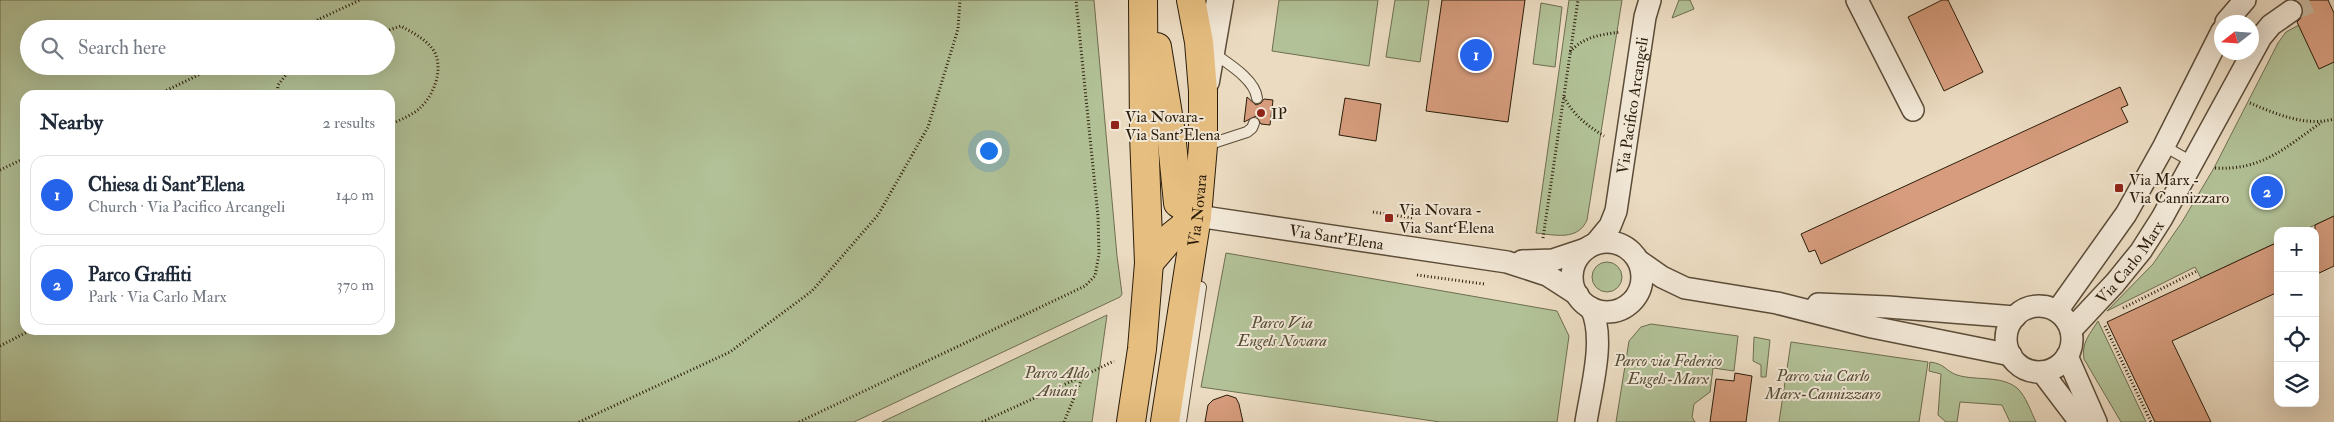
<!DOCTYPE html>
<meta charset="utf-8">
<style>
:root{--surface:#fff;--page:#f6f6f7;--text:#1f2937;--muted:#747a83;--line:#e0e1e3;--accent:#2563eb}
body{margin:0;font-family:"IM FELL Double Pica",serif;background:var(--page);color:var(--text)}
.controls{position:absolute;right:15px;bottom:15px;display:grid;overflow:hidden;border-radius:10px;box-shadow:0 5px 20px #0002}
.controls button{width:45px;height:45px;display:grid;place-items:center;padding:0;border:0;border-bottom:1px solid var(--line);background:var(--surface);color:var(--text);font:25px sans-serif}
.compass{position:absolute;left:2214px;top:15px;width:45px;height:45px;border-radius:50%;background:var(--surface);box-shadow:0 5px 20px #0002;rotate:253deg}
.you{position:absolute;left:988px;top:150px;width:18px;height:18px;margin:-12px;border:4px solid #fff;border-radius:50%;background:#1a73e8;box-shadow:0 0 0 8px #1a73e833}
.badge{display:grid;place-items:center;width:32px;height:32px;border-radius:50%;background:var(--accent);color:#fff;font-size:16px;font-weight:700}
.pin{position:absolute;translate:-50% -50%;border:2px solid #fff;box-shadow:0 1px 5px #0006}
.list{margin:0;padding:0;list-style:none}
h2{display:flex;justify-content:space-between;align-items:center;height:65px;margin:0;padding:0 20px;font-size:21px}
h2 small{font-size:16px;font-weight:400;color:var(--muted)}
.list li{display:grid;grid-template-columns:32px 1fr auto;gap:15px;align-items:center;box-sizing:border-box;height:80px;margin:0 10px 10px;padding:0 10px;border:1px solid var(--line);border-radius:15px}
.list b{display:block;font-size:19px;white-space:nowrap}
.list p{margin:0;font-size:16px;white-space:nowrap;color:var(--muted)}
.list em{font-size:16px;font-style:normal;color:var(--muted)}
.icon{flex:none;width:28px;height:28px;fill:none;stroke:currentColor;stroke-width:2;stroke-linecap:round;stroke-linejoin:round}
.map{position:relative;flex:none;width:2334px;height:422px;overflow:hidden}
.search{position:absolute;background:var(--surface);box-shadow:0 5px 20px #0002;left:20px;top:20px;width:375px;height:55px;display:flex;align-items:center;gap:12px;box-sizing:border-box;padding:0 18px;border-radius:28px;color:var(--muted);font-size:19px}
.panel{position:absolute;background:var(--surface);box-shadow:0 5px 20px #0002;left:20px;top:90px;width:375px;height:245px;border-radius:15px}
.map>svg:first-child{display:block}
.green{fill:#b2c197;stroke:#6e6e50;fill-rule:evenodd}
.building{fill:#d69c7d;stroke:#2b1c0a}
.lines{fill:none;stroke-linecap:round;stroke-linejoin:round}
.minor-tunnel{stroke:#c5b59c;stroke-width:21;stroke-dasharray:21 11;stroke-linecap:butt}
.service-casing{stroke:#5b4c38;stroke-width:12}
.minor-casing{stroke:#5b4c38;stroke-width:24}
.tertiary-casing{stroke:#5b4c38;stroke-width:29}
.primary-casing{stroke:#2b1c0a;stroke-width:30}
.path{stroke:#2b1c0a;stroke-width:3;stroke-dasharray:1 2.5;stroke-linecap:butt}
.service{stroke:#f2e8d7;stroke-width:10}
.minor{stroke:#f2e8d7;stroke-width:21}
.tertiary{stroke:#f2e8d7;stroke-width:26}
.primary{stroke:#e6be80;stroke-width:28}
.poi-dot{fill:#8f2418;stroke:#f2e8d7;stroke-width:2}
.labels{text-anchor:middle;stroke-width:4;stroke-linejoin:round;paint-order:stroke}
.street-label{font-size:16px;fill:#2b1c0a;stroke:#f2e8d7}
.poi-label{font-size:16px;fill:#2b1c0a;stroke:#f2e8d7;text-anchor:start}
.park-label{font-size:16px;font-style:italic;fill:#544e34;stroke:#f2e8d7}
</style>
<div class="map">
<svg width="2334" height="422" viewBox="0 0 2334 422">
<rect width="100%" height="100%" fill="#ebdbc1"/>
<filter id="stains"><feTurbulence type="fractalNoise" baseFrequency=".004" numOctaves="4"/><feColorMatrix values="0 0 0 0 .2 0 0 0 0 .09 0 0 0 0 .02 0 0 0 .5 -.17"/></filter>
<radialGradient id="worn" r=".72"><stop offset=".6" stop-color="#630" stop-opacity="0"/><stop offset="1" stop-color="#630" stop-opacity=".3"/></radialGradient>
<g class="green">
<path d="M0 0H1094L1117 256 1122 294 1120 297 854 422H0ZM29 29H386V66H29ZM25 95H390V330H25Z"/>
<path d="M1279 0H1378L1369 66 1272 51Z"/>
<path d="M1395 0H1429L1420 62 1386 57Z"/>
<path d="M1569 0H1622L1587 220C1578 241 1555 235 1536 233Z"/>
<path d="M1679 0H1690L1694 9 1672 18Z"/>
<path d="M1541 3 1562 7 1555 67 1533 64Z"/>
<path d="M2299 25 2334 62V216L2302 231H2278V242L2201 278 2195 267 2107 311 2153 264 2182 222 2214 168 2278 43 2286 32Z"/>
<path d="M1226 253 1557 311 1569 336 1557 422H1440L1201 387Z"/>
<circle cx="1607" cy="277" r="15"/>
<path d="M1107 315 1092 422H882Z"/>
<path d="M2098 321 2146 422H2121L2084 359C2081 343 2090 334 2098 321Z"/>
<path d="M1651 324 1738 336 1734 371 1713 368 1710 392 1694 404 1692 417 1695 422H1616L1629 341 1641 327Z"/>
<path d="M1754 337 1770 340 1766 377H1761V365L1753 361Z"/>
<path d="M1791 342 1928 362 1919 422H1779Z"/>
<path d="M1930 362C1946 364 1945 371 1957 375 1976 381 2001 375 2017 388 2026 396 2031 412 2036 422H2010L2002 405 1960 402 1957 422H1946L1938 415 1941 374 1929 371Z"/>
</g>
<g class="building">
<path d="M1442 0H1525L1508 122 1426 111Z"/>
<path d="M1942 0H1948L1983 72 1944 91 1908 17Z"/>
<path d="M2297 0H2328L2334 13V62L2319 69 2297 22 2302 17 2303 10 2301 4Z"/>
<path d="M2120 87 2128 105 2121 108 2128 122 1821 264 1815 250 1809 252 1801 234Z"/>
<path d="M1247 97 1256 105 1261 103 1264 99 1273 100 1270 125 1261 124 1256 116 1244 122Z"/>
<path d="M1345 98 1381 104 1376 141 1339 135Z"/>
<path d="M2334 216V266L2315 275V225Z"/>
<path d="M2278 242V292L2172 341 2211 422H2155L2107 322Z"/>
<path d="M1735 373 1752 376 1746 422H1710L1716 379 1734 381Z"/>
<path d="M1227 395 1236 398 1239 404 1243 422H1205L1208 405 1213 400Z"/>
</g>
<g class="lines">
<path class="minor-tunnel" d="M2291 11 2316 0"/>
<defs>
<g id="service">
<path d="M1212 52C1227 63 1255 79 1257 98"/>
<path d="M1204 146 1247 132 1252 128 1254 123"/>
<path d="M2164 146 2192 162"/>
<path d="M1181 422 1201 287"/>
</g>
<g id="minor">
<path d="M1857 0 1913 110"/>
<path d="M2226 22 2245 0"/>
<path id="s1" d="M1197 216 1507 262 1547 275 1578 295"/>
<circle cx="1607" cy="277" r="35"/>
<path id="s2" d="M1596 243 1610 226 1616 211 1645 17 1650 0"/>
<path d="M1522 261 1553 260 1586 249"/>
<path d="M1639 261 1662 277 1685 288 1777 303 1872 327 2011 355"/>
<path d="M1818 304 1888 307 2015 317"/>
<circle cx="2039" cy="339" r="33"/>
<path d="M2057 311 2126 214 2164 146 2222 31"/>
<path id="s3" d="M2071 330 2115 283 2141 251 2162 218 2261 37 2271 25 2291 11"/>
<path d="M2067 356 2096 422"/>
<path d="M2042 372 2080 422"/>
<path d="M1586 422C1591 389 1606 338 1591 308"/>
</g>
<path id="tertiary" d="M1206 81 1220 0"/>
<g id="primary">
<path d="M1157 47 1171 133 1178 203 1197 216"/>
<path d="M1149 263 1172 236 1197 216"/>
<path d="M1131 422 1142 349 1149 263 1144 135 1143 0"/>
<path id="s4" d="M1165 422 1197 216 1203 146V91L1199 42 1191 0"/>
</g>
</defs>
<use href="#service" class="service-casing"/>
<use href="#minor" class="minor-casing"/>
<use href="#tertiary" class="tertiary-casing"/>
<use href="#primary" class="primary-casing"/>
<g class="path">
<path d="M317 20 322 29"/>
<path d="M298 29 360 0"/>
<path d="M386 31 401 26C413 33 426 39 434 51 444 69 434 95 420 108 413 115 399 120 390 125"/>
<path d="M1570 52C1584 36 1601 35 1620 32"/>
<path d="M157 95 217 66"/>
<path d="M277 95 278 85 293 66"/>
<path d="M1564 97C1573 115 1588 126 1604 136"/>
<path d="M2250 103C2276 114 2306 127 2334 119"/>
<path d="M2215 168C2262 171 2286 147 2322 122"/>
<path d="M0 170 25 158"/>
<path d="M1373 212 1413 218"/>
<path d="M1543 238 1578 0"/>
<path d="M1417 275 1484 284"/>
<path d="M2123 308 2197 271"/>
<path d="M2105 326 2151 422"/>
<path d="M0 346 31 330"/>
<path d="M579 422 730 352 812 291 878 215 928 127 958 29 960 0"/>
<path d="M799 422 1085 286 1095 276 1099 254 1098 216 1076 0"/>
<path d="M982 422 1083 376"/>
<path d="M1064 422 1083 376 1114 361"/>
</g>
<use href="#service" class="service"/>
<use href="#minor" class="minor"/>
<use href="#tertiary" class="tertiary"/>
<use href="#primary" class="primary"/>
</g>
<g class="poi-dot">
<circle cx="1261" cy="113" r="5"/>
<rect x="1110" y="120" width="10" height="10" rx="2.5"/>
<rect x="2114" y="183" width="10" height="10" rx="2.5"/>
<rect x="1384" y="213" width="10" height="10" rx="2.5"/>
</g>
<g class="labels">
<g class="street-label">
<text dy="6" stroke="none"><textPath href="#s2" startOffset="145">Via Pacifico Arcangeli</textPath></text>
<text dy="6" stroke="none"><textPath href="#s4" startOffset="214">Via Novara</textPath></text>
<text dy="6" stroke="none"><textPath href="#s1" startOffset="141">Via Sant’Elena</textPath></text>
<text dy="6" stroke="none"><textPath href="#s3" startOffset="90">Via Carlo Marx</textPath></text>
</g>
<g class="poi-label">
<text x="1271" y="119">IP</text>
<text x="1125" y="122">Via Novara-<tspan x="1125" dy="18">Via Sant'Elena</tspan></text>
<text x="2129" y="185">Via Marx -<tspan x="2129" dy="18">Via Cannizzaro</tspan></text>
<text x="1399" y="215">Via Novara -<tspan x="1399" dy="18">Via Sant‘Elena</tspan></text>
</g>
<g class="park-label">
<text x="1282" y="328">Parco Via<tspan x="1282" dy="18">Engels Novara</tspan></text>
<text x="1668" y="366">Parco via Federico<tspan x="1668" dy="18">Engels-Marx</tspan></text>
<text x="1057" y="378">Parco Aldo<tspan x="1057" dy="18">Aniasi</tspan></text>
<text x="1823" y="381">Parco via Carlo<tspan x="1823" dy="18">Marx-Cannizzaro</tspan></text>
</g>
</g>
<rect width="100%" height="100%" filter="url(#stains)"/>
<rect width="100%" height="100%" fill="url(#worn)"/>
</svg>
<div class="controls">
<button>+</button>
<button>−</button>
<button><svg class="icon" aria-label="locate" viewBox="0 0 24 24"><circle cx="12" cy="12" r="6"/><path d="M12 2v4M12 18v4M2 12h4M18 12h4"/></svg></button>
<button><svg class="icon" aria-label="layers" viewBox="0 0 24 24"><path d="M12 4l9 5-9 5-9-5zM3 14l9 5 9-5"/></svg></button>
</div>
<svg class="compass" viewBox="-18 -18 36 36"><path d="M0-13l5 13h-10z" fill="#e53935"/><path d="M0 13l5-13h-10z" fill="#747a83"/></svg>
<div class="you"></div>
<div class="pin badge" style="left:1476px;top:55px">1</div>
<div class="pin badge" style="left:2267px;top:192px">2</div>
<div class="search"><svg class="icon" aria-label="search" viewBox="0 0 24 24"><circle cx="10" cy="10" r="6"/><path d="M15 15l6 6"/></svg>Search here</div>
<section class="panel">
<h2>Nearby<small>2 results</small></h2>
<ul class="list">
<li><span class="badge">1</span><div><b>Chiesa di Sant'Elena</b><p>Church · Via Pacifico Arcangeli</p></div><em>140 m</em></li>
<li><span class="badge">2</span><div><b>Parco Graffiti</b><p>Park · Via Carlo Marx</p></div><em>370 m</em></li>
</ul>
</section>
</div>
